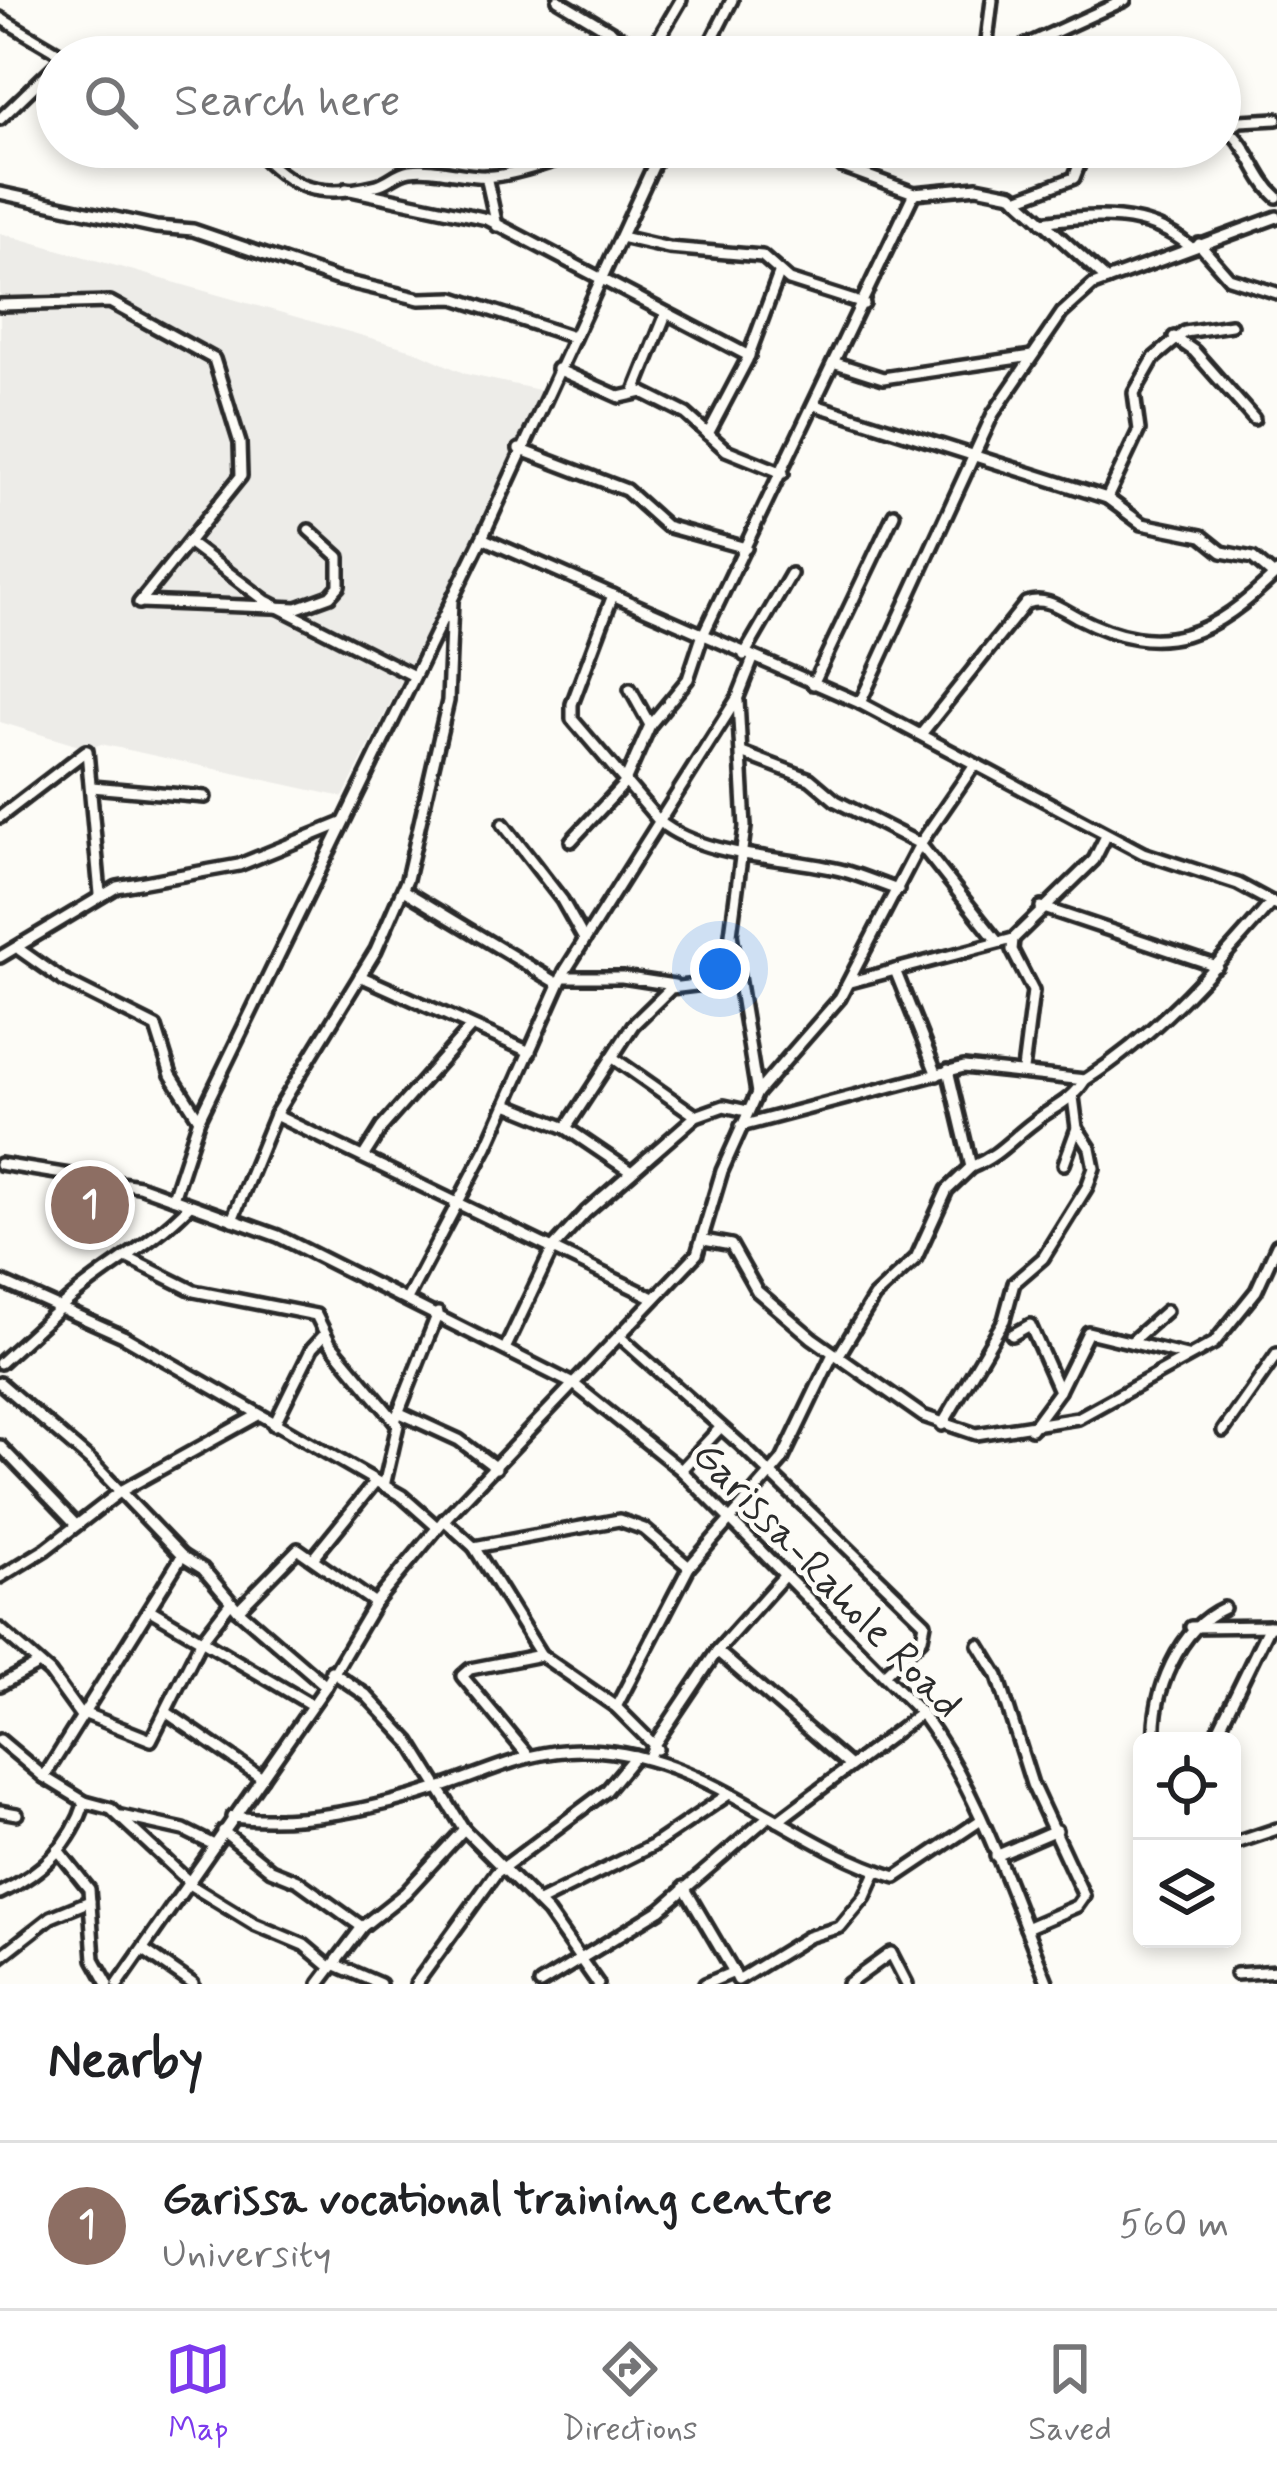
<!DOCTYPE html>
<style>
:root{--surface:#fff;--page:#f2f2f2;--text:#202124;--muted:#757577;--line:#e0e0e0;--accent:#7c3aed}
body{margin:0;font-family:Mynerve,sans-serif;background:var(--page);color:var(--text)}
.controls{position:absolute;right:36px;bottom:36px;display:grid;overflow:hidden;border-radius:18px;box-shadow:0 6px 18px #0003}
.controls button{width:108px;height:108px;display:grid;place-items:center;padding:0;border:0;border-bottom:3px solid var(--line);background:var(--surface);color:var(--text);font:60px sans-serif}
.you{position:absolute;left:720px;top:969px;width:42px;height:42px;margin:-30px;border:9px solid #fff;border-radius:50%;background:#1a73e8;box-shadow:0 0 0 18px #1a73e833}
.badge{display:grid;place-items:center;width:78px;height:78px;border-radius:50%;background:var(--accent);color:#fff;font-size:39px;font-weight:700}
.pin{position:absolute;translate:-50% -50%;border:6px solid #fff;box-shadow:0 3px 12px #0006}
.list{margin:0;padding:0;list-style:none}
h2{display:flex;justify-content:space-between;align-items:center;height:156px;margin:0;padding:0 48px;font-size:51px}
h2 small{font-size:39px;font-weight:400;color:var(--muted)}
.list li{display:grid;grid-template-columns:78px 1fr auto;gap:36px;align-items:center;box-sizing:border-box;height:168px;padding:0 48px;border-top:3px solid var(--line)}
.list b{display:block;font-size:45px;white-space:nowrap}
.list p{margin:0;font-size:39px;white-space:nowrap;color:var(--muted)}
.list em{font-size:39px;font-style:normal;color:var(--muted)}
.icon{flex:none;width:66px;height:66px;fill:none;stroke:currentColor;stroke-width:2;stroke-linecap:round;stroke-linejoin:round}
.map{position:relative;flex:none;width:1277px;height:1984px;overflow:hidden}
.search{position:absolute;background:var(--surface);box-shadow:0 6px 18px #0003;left:36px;right:36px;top:36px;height:132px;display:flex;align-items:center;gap:30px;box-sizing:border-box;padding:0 42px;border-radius:66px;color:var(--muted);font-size:45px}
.sheet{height:324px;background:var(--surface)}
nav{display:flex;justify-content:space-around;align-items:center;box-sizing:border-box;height:168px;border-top:3px solid var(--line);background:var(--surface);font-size:33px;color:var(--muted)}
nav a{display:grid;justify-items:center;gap:6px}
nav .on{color:var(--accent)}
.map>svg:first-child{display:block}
.built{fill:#edece8}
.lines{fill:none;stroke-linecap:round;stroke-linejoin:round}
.minor-casing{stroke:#2b2b2b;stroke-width:18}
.minor{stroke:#fdfcf7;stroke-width:9}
.labels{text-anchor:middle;stroke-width:10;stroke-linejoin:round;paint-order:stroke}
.street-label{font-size:42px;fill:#2b2b2b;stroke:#fdfcf7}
</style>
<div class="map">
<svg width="1277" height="1984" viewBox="0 0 1277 1984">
<rect width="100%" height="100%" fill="#fdfcf7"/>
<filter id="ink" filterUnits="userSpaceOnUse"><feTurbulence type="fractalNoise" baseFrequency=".00833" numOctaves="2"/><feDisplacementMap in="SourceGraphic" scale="24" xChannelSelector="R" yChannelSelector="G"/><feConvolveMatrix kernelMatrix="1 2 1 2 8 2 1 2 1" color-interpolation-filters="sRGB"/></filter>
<g filter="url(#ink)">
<path class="built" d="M0 233 413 350 466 374 548 392 343 797 101 744 89 749 0 722Z"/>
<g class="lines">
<defs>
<g id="minor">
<path d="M558 0 653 57"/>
<path d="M0 18 66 57"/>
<path d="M650 53 681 0"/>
<path d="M703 57 732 0"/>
<path d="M985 57 992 0"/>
<path d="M1000 57 1125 0"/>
<path d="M0 119 57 64"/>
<path d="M1220 125C1249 140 1253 176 1277 197"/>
<path d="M1229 129 1240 121 1277 119"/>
<path d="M253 147C291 190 319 199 377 185 389 182 397 172 410 170 438 166 465 179 494 176 553 169 591 133 657 159"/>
<path d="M825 147 843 167 914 193 977 187 1012 194 1107 280"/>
<path d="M486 176 497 226"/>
<path d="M346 189 487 219 749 356"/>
<path d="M0 193 156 227 193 230 336 279 420 299 454 298 573 337"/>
<path d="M1017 199 1074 178 1086 147"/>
<path d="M1042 222C1092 214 1148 211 1189 246"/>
<path d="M621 237 669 248 762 256 789 280 864 304"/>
<path d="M1199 244 1229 278 1277 293"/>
<path d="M0 305 110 302 214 359 240 443 241 476 139 603"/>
<path d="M1174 337 1194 351 1254 419"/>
<path d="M836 363 883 378 1032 356"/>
<path d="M557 369 620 397 642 392 686 414 726 450 783 473"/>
<path d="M635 391 666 314"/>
<path d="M815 405 1107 498 1142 524 1202 536 1222 552 1253 558 1274 576"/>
<path d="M708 434 747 360 779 274"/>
<path d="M519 449 626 490 666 526 746 548"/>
<path d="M1107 498 1139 430 1134 393 1154 358 1185 332 1231 325"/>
<path d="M482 538 860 703 1143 853 1238 884 1277 905"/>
<path d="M189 543 266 601 412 675"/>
<path d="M613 595 572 704V719L660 822C706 859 788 856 844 871 862 876 880 884 898 890"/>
<path d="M140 602 297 608 330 596 339 586V557L309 530"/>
<path d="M744 655 791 574"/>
<path d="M813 684 894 514"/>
<path d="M630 689 650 725"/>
<path d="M738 701 745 827 731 934 757 1093"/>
<path d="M860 703 993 414 1062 313 1093 285 1277 217"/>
<path d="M922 733 1026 603C1045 596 1060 608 1077 617 1164 662 1214 634 1277 573"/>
<path d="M87 751 100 894"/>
<path d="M742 753 810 779 836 801 920 844 997 941"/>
<path d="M92 787 205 797"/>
<path d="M0 817 86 751"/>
<path d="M503 824 562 900 584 939"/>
<path d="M571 841 624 784 650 725 688 679 702 637 914 193"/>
<path d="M403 890 559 984"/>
<path d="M1041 907 1217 966"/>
<path d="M1013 939 1012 950 1033 991 1023 1070"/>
<path d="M20 950 64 981 156 1027 171 1075 199 1119"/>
<path d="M0 957 117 887 239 865 342 823"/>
<path d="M895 970 937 1075"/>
<path d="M360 976 530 1052"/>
<path d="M562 977H622L674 985"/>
<path d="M850 982 1013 939 1094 860 1106 836"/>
<path d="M612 1057 696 1116"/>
<path d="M948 1070 971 1167C999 1156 1011 1139 1034 1122 1054 1106 1070 1103 1085 1080"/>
<path d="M507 1104 566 1128 631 1172"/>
<path d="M275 1115 654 1298"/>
<path d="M741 1126 964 1067 1085 1080C1160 1032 1214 968 1272 902"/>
<path d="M566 1128 633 1025 671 988 736 980"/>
<path d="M363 1157 382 1127 471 1027"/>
<path d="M0 1164 139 1186 278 1236 575 1385 681 1470 921 1713C980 1793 1011 1893 1048 1984"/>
<path d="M1064 1164 1077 1128 1073 1097"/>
<path d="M173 1198 199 1119 482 538 662 147"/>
<path d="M232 1220 275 1115 376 950 407 879 448 701 452 601"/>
<path d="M704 1240 731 1245 757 1291 812 1338 923 1416 976 1434 1078 1418 1214 1343 1256 1291 1277 1245"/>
<path d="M130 1259 194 1291 316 1315 330 1343 395 1421"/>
<path d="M0 1281 123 1336 402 1496 437 1527"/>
<path d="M408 1297 487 1147 565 971 738 697 753 659"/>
<path d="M1012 1335 1030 1325 1059 1391"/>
<path d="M619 1336 740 1444 925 1623 922 1638 885 1674"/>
<path d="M1131 1342 1166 1311"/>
<path d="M505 1349 553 1248 586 1212 696 1116 724 1106 747 1111"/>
<path d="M0 1363C21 1344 42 1325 63 1305 102 1269 151 1246 190 1205"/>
<path d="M0 1383 91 1461 182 1556 203 1569 238 1610 326 1686"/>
<path d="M400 1413 459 1440 496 1468"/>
<path d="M274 1425 312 1348 325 1334"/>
<path d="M942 1425 1004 1320 1014 1283 1043 1258 1087 1187 1094 1168 1090 1148 1077 1128"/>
<path d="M1031 1429 1059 1391 1088 1332 1187 1356"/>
<path d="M1223 1431 1277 1354"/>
<path d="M0 1446 75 1524"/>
<path d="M681 1470 720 1428"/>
<path d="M384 1486 398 1425 395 1421 438 1313"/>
<path d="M444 1520 474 1547 541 1655 616 1707 654 1745 649 1757"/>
<path d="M474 1547 619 1520 644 1529 689 1567"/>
<path d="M315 1556 375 1482"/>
<path d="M0 1577 46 1549 121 1491 258 1415"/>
<path d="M238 1610 298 1549 375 1603"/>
<path d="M152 1611 310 1704"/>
<path d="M1191 1627 1277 1626"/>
<path d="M0 1629 50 1673 81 1716"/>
<path d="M979 1645 998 1676 1032 1784 1084 1896 1077 1906 1026 1928"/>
<path d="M717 1651 785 1575"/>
<path d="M331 1671 366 1695 410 1742 464 1829 548 1913 598 1984"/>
<path d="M0 1685 37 1665"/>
<path d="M616 1707 689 1567 782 1460 832 1356 840 1353 874 1297 916 1258 947 1190 971 1167"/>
<path d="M166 1712 262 1778"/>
<path d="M83 1713 151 1740 201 1641 231 1602"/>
<path d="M0 1740 44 1777 85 1802 111 1809 187 1880"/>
<path d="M1155 1741C1152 1692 1179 1628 1224 1608"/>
<path d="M1213 1741 1269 1626"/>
<path d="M657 1749 654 1745 717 1651 850 1766"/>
<path d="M526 1753 462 1676 470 1669 541 1655"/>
<path d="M44 1777 182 1556"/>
<path d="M0 1811 17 1814"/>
<path d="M121 1816 184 1830 212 1844"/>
<path d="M232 1817C299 1825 376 1809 439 1788 491 1771 532 1748 588 1750 705 1753 788 1844 896 1877L981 1820"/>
<path d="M778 1821 921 1713"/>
<path d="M223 1831 271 1870 298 1881 362 1927"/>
<path d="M1232 1844 1277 1829"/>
<path d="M58 1850 89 1889 94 1959 108 1984"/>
<path d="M996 1856 1056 1830"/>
<path d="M187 1883 254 1924 304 1945 330 1967"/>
<path d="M684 1887 734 1972"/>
<path d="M0 1893C41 1874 71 1846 85 1802"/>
<path d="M539 1902 652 1846 729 1794"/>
<path d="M144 1950 193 1984"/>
<path d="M0 1957 51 1917 90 1901"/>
<path d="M336 1965 380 1984"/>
<path d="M1236 1974 1277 1971"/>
<path d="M118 1984 326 1686 375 1603 444 1520 697 1254 722 1171 757 1093 840 998 920 844 973 767"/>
<path d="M319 1984 362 1927 405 1893 464 1829"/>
<path d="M416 1984 496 1873 606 1791 635 1756"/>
<path d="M540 1984 660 1910 768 1817"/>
<path d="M705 1984 734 1972 738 1980 808 1937 840 1927 865 1897 876 1872"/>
<path d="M848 1984 891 1953 907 1984"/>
</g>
</defs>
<use href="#minor" class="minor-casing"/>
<use href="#minor" class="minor"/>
</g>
</g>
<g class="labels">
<g class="street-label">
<text transform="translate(829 1578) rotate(46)" y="15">Garissa-Rahole Road</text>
</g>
</g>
</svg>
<div class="controls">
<button><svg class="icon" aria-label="locate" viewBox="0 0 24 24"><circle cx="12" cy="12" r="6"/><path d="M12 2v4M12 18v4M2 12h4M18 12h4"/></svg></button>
<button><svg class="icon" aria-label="layers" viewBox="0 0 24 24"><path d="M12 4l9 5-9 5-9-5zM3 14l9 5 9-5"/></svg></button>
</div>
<div class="you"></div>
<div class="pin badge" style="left:90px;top:1205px;background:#8d6e63">1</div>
<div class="search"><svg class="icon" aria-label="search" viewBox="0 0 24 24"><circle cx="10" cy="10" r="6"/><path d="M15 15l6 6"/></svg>Search here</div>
</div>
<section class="sheet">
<h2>Nearby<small></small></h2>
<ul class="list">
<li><span class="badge" style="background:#8d6e63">1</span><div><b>Garissa vocational training centre</b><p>University</p></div><em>560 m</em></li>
</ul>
</section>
<nav>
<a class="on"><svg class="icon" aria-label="map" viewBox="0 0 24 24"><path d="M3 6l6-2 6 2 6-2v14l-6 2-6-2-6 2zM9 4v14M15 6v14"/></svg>Map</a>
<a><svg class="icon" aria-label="directions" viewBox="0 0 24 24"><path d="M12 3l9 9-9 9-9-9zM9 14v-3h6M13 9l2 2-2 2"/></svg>Directions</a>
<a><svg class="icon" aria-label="saved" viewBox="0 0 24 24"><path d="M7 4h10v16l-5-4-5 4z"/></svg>Saved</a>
</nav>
